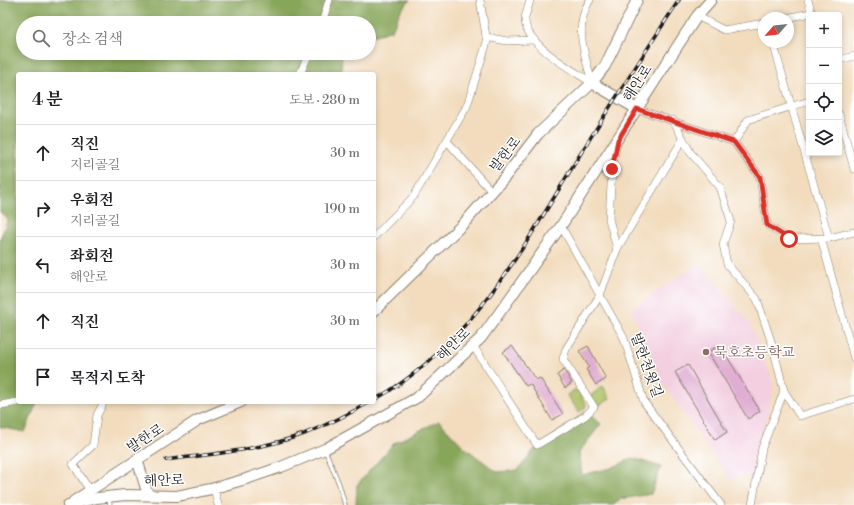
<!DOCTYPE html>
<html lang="ko">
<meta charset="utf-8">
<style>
:root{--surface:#fff;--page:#f6f6f6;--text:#202124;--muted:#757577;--line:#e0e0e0}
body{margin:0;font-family:"Libre Bodoni","Noto Serif KR",serif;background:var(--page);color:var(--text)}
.controls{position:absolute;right:12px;top:12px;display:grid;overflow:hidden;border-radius:4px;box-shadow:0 2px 6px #0003}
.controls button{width:36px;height:36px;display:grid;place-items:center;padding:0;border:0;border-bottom:1px solid var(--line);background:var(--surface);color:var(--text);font:20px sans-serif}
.compass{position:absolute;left:758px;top:12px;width:36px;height:36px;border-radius:50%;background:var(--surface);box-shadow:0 2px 6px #0003;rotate:243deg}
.stop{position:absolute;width:12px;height:12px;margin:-9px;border:3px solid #d93025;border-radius:50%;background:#fff}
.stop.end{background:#d93025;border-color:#fff;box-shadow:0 1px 4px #0008}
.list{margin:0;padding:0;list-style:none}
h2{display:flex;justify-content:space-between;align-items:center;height:52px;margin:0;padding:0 16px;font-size:17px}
h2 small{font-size:13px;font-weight:400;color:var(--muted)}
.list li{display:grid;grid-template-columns:26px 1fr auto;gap:12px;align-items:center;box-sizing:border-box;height:56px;padding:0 16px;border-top:1px solid var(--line)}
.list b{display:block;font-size:15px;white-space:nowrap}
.list p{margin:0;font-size:13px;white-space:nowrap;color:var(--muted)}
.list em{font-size:13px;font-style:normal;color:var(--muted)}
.icon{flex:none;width:22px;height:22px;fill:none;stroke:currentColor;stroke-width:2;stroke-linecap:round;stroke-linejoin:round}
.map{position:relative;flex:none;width:854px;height:505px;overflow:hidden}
.search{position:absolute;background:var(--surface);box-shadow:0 2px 6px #0003;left:16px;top:16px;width:360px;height:44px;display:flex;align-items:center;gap:10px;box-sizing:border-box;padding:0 14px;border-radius:22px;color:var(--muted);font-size:15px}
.panel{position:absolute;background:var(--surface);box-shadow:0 2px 6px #0003;left:16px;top:72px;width:360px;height:332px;border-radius:4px}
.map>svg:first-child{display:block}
.built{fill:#f3cfe0}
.green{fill:#abc065;stroke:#646e40}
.forest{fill:#88a65a;stroke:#52613b}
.building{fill:#e0aed2}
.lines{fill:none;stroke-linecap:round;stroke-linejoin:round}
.lane-casing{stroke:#877c6c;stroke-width:5}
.street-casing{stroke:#877c6c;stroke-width:8}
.secondary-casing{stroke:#877c6c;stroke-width:12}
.lane{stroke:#fff;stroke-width:3.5}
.street{stroke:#fff;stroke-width:7}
.secondary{stroke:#fff;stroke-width:10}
.rail-casing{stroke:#1c1c1c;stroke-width:3.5}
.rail{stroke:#fff;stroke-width:2;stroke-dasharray:6;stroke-linecap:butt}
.route{stroke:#d93025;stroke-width:5}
.education-dot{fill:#8d6e63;stroke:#fff;stroke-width:1.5}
.labels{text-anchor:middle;stroke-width:3;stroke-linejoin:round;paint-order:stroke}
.street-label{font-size:14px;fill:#1c1c1c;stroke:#fff}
.education-label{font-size:14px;fill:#785e54;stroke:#fff;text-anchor:start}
</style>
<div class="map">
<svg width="854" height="505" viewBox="0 0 854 505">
<rect width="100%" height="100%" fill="#fff"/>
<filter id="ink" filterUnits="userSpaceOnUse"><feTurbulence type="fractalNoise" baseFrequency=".025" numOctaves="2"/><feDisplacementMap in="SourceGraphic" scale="8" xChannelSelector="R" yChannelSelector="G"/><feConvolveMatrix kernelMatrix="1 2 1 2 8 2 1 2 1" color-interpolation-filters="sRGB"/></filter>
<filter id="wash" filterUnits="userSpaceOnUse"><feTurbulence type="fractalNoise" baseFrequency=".012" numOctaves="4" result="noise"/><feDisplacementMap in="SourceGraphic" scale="16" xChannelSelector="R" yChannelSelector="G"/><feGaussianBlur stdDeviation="0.9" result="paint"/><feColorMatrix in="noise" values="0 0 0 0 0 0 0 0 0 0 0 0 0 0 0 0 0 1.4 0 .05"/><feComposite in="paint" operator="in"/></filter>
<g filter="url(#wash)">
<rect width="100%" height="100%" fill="#f2dcbd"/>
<path class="built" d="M699 263 749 322 774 383 754 474 731 480 664 385 631 309Z"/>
<g class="green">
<path d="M603 386 610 399 598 406H595L589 397Z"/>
<path d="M576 389 586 404 585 408 579 412 567 395Z"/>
</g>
<g class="forest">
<path d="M0 0H410L401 10 392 30 369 37V23H23V53H342L341 74H18V402H37L25 432 0 427V239L8 219 0 212Z"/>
<path d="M587 411 601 424 579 452 582 475 611 468 633 458 661 467 651 494 621 499 614 505H356L357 485 394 443 439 421 464 447 497 472 518 470 534 450Z"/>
</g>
<g id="blocks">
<g class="building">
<path d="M720 345 760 411 748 419 708 352Z"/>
<path d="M512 346 536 380 540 378 563 414 552 420 530 384 526 386 503 352Z"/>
<path d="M588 346 606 379 596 385 586 369 589 367 579 351Z"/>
<path d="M688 365 727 432 715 440 675 372Z"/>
<path d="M564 370 572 383 565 388 557 375Z"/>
</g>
</g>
</g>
<g filter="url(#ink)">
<use href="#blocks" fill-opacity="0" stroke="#877c6c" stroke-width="1"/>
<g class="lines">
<defs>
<g id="lane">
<path d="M325 450 339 484 345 505"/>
<path d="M109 498 110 505"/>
</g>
<g id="street">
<path d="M530 0C529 6 526 12 525 18 523 44 573 70 592 83"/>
<path d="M590 0C573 27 585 54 592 83"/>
<path d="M808 0 812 15"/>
<path d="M697 16 724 30 764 23"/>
<path d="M786 18 811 13"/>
<path d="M322 23 329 0"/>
<path d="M486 37 507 41 534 40"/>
<path d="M773 42 829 238"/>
<path d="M839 60 854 56"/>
<path d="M300 74 309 53"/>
<path d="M637 109 734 142 760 177 767 225 789 239 829 238 854 232"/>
<path d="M839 114 854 169"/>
<path d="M673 120 690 152 720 187 731 221 723 244 727 264 757 299 773 347 784 391 762 448 752 505"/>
<path d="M447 141 492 192"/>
<path d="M734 142 748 120 809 101"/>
<path d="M561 226 624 338 644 402 721 505"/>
<path d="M374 237 414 196 467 106 487 42 480 0"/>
<path d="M821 238 854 358"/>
<path d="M617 249 683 139"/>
<path d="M472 344 537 445 585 416 594 407 563 359 566 349 600 295 617 249 609 219 612 169 617 142"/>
<path d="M784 391 800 416 854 399"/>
<path d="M0 405 18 402"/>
<path d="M214 488 218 505"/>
<path d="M90 491 73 464 93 445 97 415 104 402"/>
</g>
<g id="secondary">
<path d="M592 83 637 109"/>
<path d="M374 311 465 222 505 177 538 134 592 83 605 66 637 0"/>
<path d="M137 459 148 495"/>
<path d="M74 501 198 420 241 402"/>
<path d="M68 505 97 498 125 495 177 496 211 489 246 479 281 467 325 449 418 397 481 338 505 305 561 226 697 16 711 0"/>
</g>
</defs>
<use href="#lane" class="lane-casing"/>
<use href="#street" class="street-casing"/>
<use href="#secondary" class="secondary-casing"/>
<use href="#lane" class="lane"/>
<use href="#street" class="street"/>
<use href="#secondary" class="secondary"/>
<defs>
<g id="rail">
<path d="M374 400C472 346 525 244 581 153 613 101 646 51 679 0"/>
<path d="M166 460C212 454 260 450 304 434 327 425 349 414 370 402"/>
</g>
</defs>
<use href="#rail" class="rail-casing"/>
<use href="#rail" class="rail"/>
</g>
</g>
<g class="lines" filter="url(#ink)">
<path class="route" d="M612 169 618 140 637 109 734 142 760 177 767 225 789 239"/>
</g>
<circle class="education-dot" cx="706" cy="352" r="4"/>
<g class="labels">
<g class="street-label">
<text transform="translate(637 83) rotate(-57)" y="5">해안로</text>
<text transform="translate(505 154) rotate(-52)" y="5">발한로</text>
<text transform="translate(453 344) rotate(-44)" y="5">해안로</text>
<text transform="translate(647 365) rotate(70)" y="5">발한천윗길</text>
<text transform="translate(145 438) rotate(-33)" y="5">발한로</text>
<text transform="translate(164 480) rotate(-2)" y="5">해안로</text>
</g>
<g class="education-label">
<text x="714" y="357">묵호초등학교</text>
</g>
</g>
</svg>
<div class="controls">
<button>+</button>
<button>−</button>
<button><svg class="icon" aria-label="locate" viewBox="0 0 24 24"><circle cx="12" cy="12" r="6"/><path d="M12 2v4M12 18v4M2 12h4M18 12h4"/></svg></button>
<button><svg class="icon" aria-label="layers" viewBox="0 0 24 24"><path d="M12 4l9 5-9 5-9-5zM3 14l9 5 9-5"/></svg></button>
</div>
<svg class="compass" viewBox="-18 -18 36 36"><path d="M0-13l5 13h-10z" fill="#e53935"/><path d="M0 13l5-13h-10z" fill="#757577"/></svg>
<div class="stop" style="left:789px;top:239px"></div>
<div class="stop end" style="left:612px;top:169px"></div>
<div class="search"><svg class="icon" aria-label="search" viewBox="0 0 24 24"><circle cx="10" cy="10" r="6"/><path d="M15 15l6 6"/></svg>장소 검색</div>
<section class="panel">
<h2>4 분<small>도보 · 280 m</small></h2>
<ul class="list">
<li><svg class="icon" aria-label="ahead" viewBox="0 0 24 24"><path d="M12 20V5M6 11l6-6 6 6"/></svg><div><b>직진</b><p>지리골길</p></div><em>30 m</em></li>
<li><svg class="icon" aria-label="right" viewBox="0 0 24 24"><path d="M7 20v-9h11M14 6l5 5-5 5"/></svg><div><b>우회전</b><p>지리골길</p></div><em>190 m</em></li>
<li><svg class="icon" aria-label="left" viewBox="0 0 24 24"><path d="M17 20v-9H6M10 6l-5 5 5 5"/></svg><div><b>좌회전</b><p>해안로</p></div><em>30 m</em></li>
<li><svg class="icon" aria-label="ahead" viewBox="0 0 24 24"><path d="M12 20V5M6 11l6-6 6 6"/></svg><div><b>직진</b></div><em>30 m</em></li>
<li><svg class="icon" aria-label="arrive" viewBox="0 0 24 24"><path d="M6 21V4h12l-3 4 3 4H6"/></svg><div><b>목적지 도착</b></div></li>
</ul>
</section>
</div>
